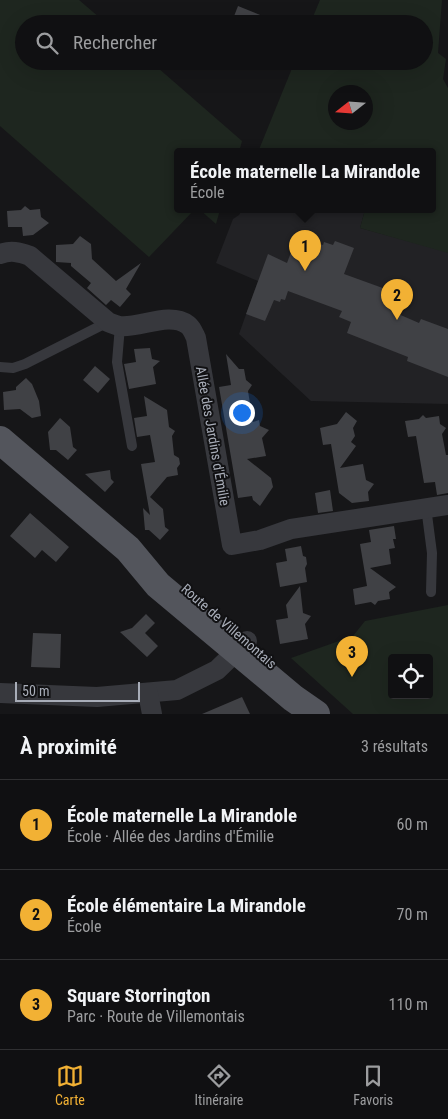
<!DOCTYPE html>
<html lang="fr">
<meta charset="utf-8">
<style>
:root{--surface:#101012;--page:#1e1e20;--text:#f1f3f6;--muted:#9c9d9f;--line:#303032;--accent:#f2b134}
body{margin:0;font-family:"Roboto Condensed",sans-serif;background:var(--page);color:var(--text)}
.controls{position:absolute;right:15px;bottom:15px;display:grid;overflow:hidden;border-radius:5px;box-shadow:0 5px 20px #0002}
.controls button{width:45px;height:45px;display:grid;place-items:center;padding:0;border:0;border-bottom:1px solid var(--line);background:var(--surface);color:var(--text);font:25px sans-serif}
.compass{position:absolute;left:328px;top:85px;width:45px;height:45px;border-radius:50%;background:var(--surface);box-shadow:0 5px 20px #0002;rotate:253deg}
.scale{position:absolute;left:15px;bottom:12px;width:125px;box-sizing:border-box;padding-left:5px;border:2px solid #a8adb8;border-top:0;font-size:14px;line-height:18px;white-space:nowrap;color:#a8adb8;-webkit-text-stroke:4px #111113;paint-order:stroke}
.you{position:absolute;left:241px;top:412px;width:18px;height:18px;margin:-12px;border:4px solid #fff;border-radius:50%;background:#1a73e8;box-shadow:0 0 0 8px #1a73e833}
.badge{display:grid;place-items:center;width:32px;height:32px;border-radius:50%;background:var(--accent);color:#111;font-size:16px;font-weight:700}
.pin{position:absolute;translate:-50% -41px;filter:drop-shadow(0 1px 2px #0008)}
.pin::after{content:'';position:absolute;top:26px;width:18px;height:15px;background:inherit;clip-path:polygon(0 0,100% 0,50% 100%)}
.popup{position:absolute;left:174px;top:148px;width:262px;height:65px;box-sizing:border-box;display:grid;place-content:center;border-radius:5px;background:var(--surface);filter:drop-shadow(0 1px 4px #0005);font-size:16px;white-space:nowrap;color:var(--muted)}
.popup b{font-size:19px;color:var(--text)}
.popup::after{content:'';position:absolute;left:50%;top:100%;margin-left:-10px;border:10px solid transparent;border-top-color:var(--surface)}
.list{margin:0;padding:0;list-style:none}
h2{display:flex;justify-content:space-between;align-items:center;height:65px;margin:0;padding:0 20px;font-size:21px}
h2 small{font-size:16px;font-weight:400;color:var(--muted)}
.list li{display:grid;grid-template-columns:32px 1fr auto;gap:15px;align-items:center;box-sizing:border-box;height:90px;padding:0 20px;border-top:1px solid var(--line)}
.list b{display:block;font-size:19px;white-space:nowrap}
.list p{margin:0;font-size:16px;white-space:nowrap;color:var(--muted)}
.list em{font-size:16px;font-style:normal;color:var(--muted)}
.icon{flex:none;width:28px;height:28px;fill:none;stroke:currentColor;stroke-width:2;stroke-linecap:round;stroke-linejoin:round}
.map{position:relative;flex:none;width:448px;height:714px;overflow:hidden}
.search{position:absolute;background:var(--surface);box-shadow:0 5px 20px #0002;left:15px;right:15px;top:15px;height:55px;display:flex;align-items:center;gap:12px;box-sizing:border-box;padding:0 18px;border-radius:28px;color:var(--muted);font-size:19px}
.sheet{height:335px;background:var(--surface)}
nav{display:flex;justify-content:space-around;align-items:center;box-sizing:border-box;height:70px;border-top:1px solid var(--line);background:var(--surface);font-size:14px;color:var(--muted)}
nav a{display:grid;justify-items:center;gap:2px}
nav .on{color:var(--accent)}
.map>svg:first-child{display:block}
.built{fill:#222225}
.green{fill:#1e261f;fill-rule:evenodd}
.building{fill:#404145}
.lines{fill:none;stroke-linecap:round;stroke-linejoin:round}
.lane{stroke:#37383d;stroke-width:10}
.street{stroke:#37383d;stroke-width:20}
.primary{stroke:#53555c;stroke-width:28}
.labels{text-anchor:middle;stroke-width:4;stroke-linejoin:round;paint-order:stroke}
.street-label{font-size:14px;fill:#a8adb8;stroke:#111113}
</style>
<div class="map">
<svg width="448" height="714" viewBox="0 0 448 714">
<rect width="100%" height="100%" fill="#161618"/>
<path class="built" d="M242 210H365L360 228 448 252V404L311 401 239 334 258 281 216 263 233 219 239 215Z"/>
<g class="green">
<path d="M0 0H79L107 24H24V61H150L242 141 239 152H178V210H194L149 257 0 126Z"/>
<path d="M320 0H442L438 53 446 59 443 79 448 88V253L360 228 365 210H432V152H268L265 151 264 152H258L295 61H424V24H310ZM366 92V122H336V92Z"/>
<path d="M200 210H220L216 224Z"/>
<path d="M448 605V714H353L291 658 353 636 365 621ZM392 658H429V695H392Z"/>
</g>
<g class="building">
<path d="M238 6 280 23V24H231Z"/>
<path d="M25 206 30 210 40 209 41 217 49 223 33 235 23 236 22 227H8L7 211 21 210Z"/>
<path d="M80 236 91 244 92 259 116 281 141 263 126 289 131 294 120 307 111 300 106 305 87 288 91 283 71 266V263L56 262V245L73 244Z"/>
<path d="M297 236 323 245 324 242 333 245 335 241 354 248 344 274 402 295 396 313 419 323 421 319 448 329V377L407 361 408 357 347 333 351 322 339 317 342 311 288 291 285 300 281 299 280 302 274 300 265 321 246 314 268 254 287 263Z"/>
<path d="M150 348 152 359 160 361 153 367 156 384 129 389 124 364 136 362 134 349Z"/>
<path d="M226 354 239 369H244L246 380 252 385 248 391 253 422 259 420 260 426 269 430 262 438 266 456 247 459 271 478 273 487 260 506 253 500 252 496 238 498 219 387 231 385Z"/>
<path d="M95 366 110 379 98 393 83 380Z"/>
<path d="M26 378 32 384 39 401 41 416 32 418 20 409 4 410 3 392 16 390V387Z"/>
<path d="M144 396 167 410 169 427 175 431 172 436 174 455 179 458 180 464 177 468 178 475 167 477 150 497 163 509 165 527 169 530 160 540 149 530H145L143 508 150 515 141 464 155 462 150 435 137 437 134 418 147 416Z"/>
<path d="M346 412 357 421 353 428 355 436 351 442 356 446 340 468 363 464 366 480 374 484 368 492 369 501 352 503 339 493 331 444 323 445 320 428 337 424Z"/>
<path d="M423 415 426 418 439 416 440 424 446 428 442 434 446 455H448V493L437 495 435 482 424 483 416 436 408 437 405 421 419 419Z"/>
<path d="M60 418 70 427 73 447 77 450 68 460 56 450H50L48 432Z"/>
<path d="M110 470 111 479 114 482 105 492 85 474Z"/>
<path d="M330 490 333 511 318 513 315 493Z"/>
<path d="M30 513 69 547 56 562 42 550 35 558 10 536Z"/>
<path d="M394 526 396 539H393L395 548 389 549 391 564 370 568 396 587 389 592 390 599 378 601 375 605 371 602 355 605 353 589 367 586 360 544 371 542 369 530Z"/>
<path d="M301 546 303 556 306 557 307 564 305 568 307 582 280 587 276 563 287 561 285 549Z"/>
<path d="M300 586 303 613 311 616 305 624 308 639 280 644 276 620 288 618 286 605Z"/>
<path d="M146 614 155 623 145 633 158 646 147 657 120 632 132 628Z"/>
<path d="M33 633 61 634 60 668 31 667Z"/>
<path d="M242 697 250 714H202Z"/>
</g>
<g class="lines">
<g class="lane">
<path d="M120 326 117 362 132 446"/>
<path d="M0 367 13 368 25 364 108 322"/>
<path d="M426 507 432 553 431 592"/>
</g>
<g class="street">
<path d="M0 254C11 250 19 252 30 256L108 322C111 323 115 325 119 326 139 329 169 311 188 325 192 328 194 334 196 338L232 545 260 540 291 529 448 505"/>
<path d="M0 693 97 697 177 690 217 670 247 641"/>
<path d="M148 693 152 714"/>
</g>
<path class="primary" d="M0 440 128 549 158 585 293 698 316 714"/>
</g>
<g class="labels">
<g class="street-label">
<text transform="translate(213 436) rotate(80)" y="5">Allée des Jardins d'Émilie</text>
<text transform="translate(229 626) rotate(41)" y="5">Route de Villemontais</text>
</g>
</g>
</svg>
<div class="controls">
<button><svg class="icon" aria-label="locate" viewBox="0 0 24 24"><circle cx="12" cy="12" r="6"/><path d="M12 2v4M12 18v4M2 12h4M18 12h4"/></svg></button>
</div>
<svg class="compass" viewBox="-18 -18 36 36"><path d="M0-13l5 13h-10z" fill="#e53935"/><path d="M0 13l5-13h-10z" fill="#9c9d9f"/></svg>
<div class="scale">50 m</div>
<div class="you"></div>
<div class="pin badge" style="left:305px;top:271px">1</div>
<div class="popup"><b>École maternelle La Mirandole</b>École</div>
<div class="pin badge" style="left:397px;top:320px">2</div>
<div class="pin badge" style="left:352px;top:677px">3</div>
<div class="search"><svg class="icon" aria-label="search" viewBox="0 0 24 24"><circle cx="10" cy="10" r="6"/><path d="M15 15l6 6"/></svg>Rechercher</div>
</div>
<section class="sheet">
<h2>À proximité<small>3 résultats</small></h2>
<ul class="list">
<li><span class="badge">1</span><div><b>École maternelle La Mirandole</b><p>École · Allée des Jardins d'Émilie</p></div><em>60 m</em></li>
<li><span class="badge">2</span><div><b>École élémentaire La Mirandole</b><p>École</p></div><em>70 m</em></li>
<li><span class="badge">3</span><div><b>Square Storrington</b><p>Parc · Route de Villemontais</p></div><em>110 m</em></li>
</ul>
</section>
<nav>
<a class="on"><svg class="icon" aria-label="map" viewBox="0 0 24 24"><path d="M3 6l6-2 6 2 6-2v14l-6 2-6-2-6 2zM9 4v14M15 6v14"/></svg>Carte</a>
<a><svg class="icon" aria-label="directions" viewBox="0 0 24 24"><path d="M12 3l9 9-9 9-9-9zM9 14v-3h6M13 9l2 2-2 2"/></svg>Itinéraire</a>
<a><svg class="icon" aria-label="saved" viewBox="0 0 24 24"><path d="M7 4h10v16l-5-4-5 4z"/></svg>Favoris</a>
</nav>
